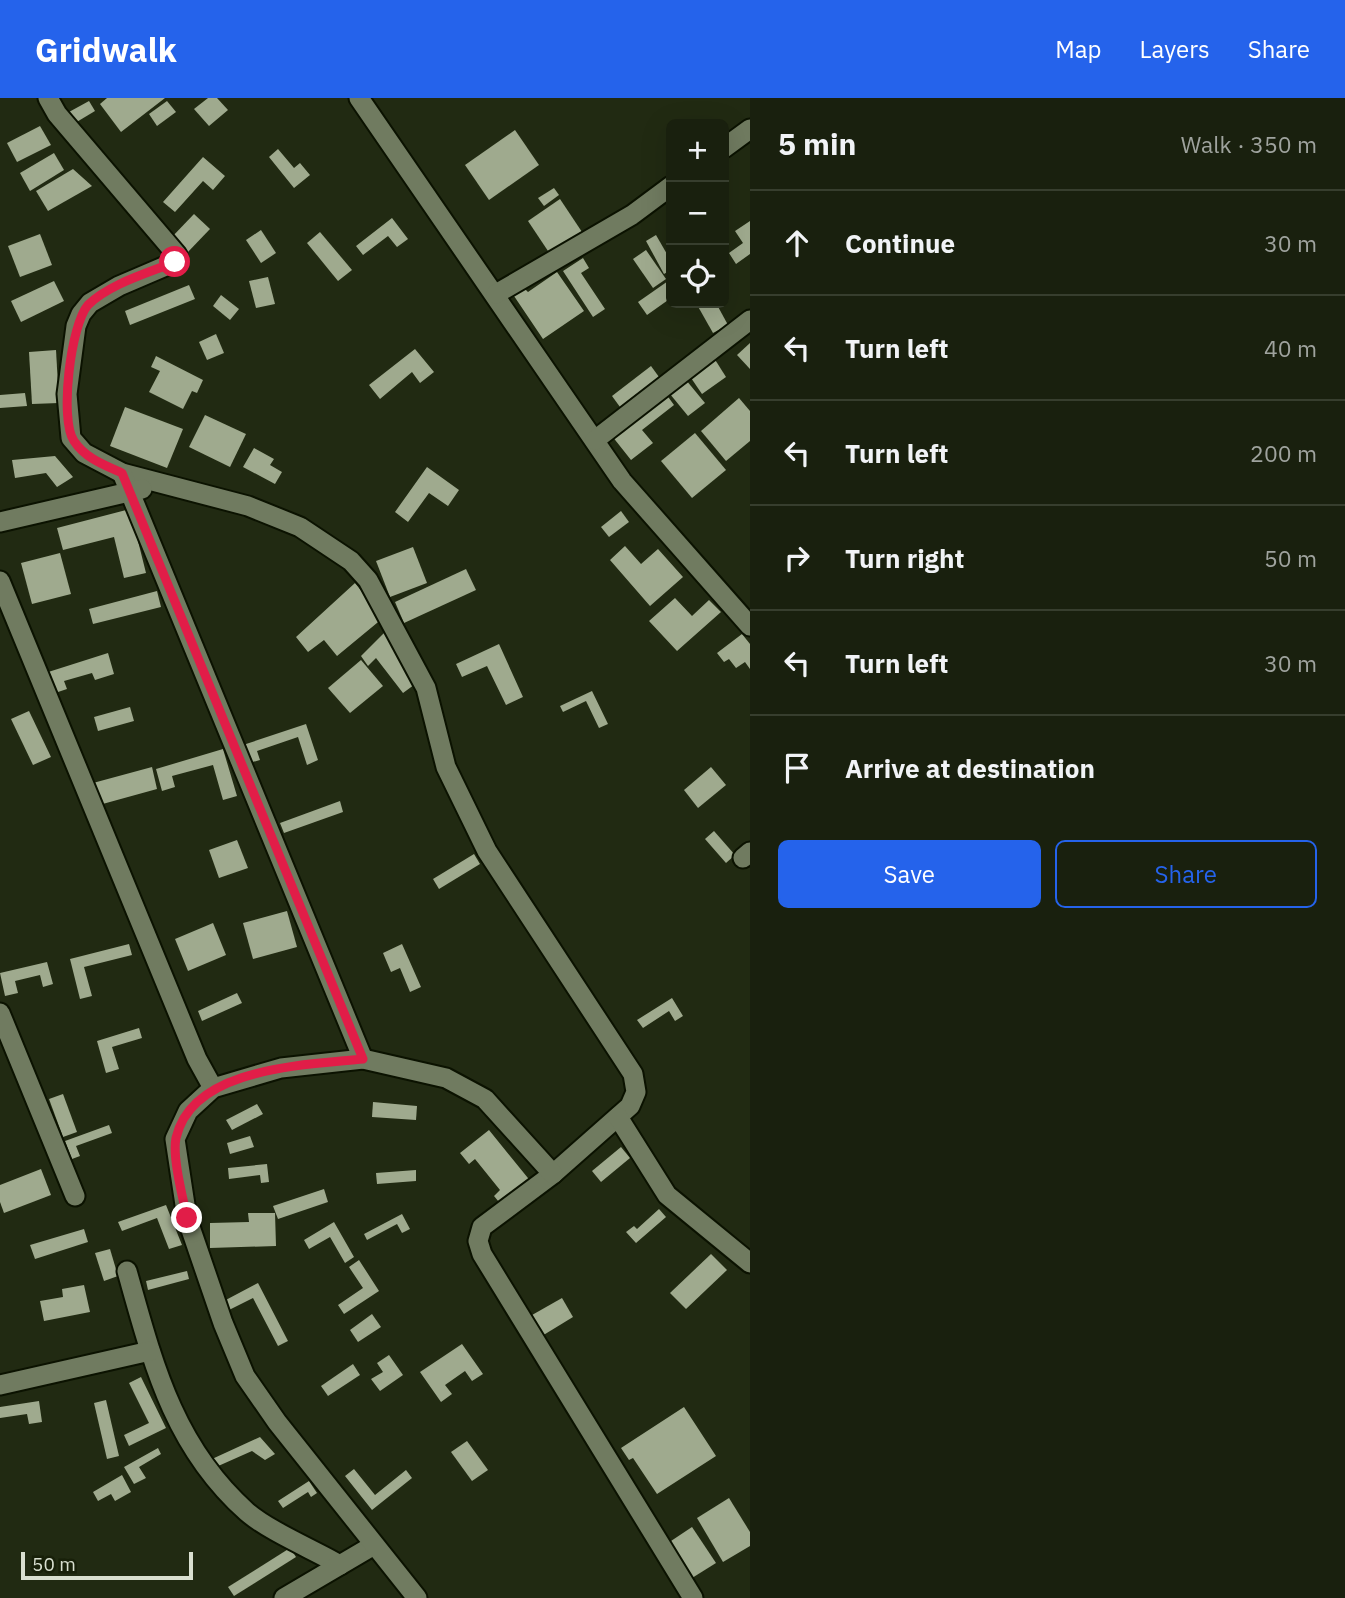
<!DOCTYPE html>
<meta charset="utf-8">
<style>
:root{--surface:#19200e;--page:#222817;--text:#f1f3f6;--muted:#9fa39e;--line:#373e2e;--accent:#2563eb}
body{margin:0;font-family:"IBM Plex Sans",sans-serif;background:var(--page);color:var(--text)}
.controls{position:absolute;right:21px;top:21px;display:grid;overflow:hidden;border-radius:10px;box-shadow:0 7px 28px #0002}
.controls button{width:63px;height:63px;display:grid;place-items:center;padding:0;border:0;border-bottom:2px solid var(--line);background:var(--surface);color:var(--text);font:35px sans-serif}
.scale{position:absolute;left:21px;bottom:18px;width:172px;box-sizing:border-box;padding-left:7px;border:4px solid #d9dfd0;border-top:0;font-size:19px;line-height:24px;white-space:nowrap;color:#d9dfd0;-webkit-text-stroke:5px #182009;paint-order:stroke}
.stop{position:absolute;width:21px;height:21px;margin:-16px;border:5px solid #e11d48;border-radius:50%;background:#fff}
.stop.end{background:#e11d48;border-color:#fff;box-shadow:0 2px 7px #0008}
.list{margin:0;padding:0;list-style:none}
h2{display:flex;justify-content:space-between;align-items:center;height:91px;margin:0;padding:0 28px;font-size:30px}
h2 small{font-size:23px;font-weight:400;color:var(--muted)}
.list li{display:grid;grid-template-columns:46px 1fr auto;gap:21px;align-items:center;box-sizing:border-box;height:105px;padding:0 28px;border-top:2px solid var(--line)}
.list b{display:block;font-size:26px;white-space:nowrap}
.list em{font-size:23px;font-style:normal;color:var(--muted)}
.actions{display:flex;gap:14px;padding:21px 28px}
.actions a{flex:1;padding:16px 0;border:2px solid var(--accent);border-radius:10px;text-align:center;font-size:24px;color:var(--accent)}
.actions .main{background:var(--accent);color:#fff}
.icon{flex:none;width:38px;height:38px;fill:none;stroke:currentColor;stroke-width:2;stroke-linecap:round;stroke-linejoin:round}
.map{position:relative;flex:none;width:750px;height:1500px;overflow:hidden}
header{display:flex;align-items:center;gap:42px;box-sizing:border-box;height:98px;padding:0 35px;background:var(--accent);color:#fff}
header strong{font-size:33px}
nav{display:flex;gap:38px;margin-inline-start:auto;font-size:24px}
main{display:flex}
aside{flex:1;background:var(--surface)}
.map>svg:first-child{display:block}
.building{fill:#9faa8e}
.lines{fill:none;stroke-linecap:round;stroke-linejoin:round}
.minor-casing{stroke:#0b1200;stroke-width:23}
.minor{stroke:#707b60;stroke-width:19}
.route{stroke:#e11d48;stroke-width:9}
</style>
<header>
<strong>Gridwalk</strong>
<nav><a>Map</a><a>Layers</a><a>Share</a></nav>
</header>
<main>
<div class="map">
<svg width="750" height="1500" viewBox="0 0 750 1500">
<rect width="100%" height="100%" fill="#212a12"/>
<g class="building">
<path d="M107 0H165L121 34 100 6Z"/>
<path d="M208 0H217L228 12 209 28 194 11Z"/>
<path d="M89 3 95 13 75 25 69 14Z"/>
<path d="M167 3 176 14 157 28 149 16Z"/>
<path d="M40 28 51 47 17 64 7 45Z"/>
<path d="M515 32 539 67 489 102 465 67Z"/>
<path d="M278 51 294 70 300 65 310 77 294 90 269 59Z"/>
<path d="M54 55 64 72 30 93 20 75Z"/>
<path d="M203 59 225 78 213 92 203 83 175 114 163 104Z"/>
<path d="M73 71 92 88 48 113 36 93Z"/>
<path d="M554 90 559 97 544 108 538 100Z"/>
<path d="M560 101 582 134 550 156 528 123Z"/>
<path d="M194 116 210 131 186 156 170 141Z"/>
<path d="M392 120 408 141 397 149 388 138 363 157 356 148Z"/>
<path d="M750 123V156L736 166 729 155 743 145 735 133Z"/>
<path d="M261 132 276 155 261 165 246 142Z"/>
<path d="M320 134 352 172 338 183 307 145Z"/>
<path d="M40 136 52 167 20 179 8 148Z"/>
<path d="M656 137 671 163V172L664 176 646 143Z"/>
<path d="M646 152 666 181 653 190 633 161Z"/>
<path d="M583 160 589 170 581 175 605 211 593 219 563 173Z"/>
<path d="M557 174 584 213 543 241 514 198 525 191 528 194Z"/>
<path d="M268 179 275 206 256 210 249 183Z"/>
<path d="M671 181V200L647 217 638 204Z"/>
<path d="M54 183 64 203 21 224 11 203Z"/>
<path d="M189 187 195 201 130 227 125 213Z"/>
<path d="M221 197 239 211 230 222 213 208Z"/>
<path d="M696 205H716L728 227 713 235Z"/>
<path d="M216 236 224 255 207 262 199 244Z"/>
<path d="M750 245V271L737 257Z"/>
<path d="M415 251 434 274 420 285 412 274 380 301 369 287Z"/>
<path d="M56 252 59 305 32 306 29 254Z"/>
<path d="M156 258 203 282 197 295 192 293 183 311 149 294 160 273 151 269Z"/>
<path d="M714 260 726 279 702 296 689 277Z"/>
<path d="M651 268 659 279 620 309 612 298Z"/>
<path d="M686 282 705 305 688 318 670 296Z"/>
<path d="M25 295 27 308 0 310V297Z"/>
<path d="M666 296 674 307 642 332 653 345 631 362 612 338Z"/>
<path d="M739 300 750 313V343L726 363 701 333Z"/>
<path d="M125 309 183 331 167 370 110 348Z"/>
<path d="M205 317 246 336 230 369 189 349Z"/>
<path d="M695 335 726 372 692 400 661 363Z"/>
<path d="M254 350 274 361 270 367 282 374 275 386 243 369Z"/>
<path d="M55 358 73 379 57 389 46 375 15 380 12 362Z"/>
<path d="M427 369 459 392 448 408 429 395 408 424 395 414Z"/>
<path d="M130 411 146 475 124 480 114 439 63 452 57 430Z"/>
<path d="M621 413 629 424 609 439 601 429Z"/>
<path d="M625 448 641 466 658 451 683 479 650 508 610 462Z"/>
<path d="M413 449 427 485 390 499 376 463Z"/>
<path d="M60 455 71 496 32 506 21 465Z"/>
<path d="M466 471 476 492 404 525 395 504Z"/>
<path d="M355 485 383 520 337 558 324 542 308 554 296 539Z"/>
<path d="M157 493 161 509 93 526 89 511Z"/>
<path d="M675 500 692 518 709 502 721 514 677 553 649 523Z"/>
<path d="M385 534 418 584 403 595 376 560 368 568 361 558Z"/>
<path d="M742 536 750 546V571L745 564 736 570 729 561 724 564 717 555Z"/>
<path d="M499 546 523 599 506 607 487 568 462 579 456 566Z"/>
<path d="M108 555 114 576 95 582 92 575 64 583 67 591 49 597 42 576Z"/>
<path d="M361 562 383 588 350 615 328 590Z"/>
<path d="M592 593 608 626 599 630 586 603 563 614 560 608Z"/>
<path d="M130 609 134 623 98 633 94 619Z"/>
<path d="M29 613 51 659 33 667 11 621Z"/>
<path d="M306 626 318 662 307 667 298 639 257 653 260 662 249 665 243 647Z"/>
<path d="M223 651 237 698 223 702 213 667 172 678 175 689 162 693 156 671Z"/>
<path d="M152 669 157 691 99 707 93 685Z"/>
<path d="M711 669 726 687 698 710 684 692Z"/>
<path d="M340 703 343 714 284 735 280 725Z"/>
<path d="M714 733 735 757 726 765 705 741Z"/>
<path d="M237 742 248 770 219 780 209 752Z"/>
<path d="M474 756 480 766 439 791 433 781Z"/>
<path d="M287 813 297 849 253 861 243 825Z"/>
<path d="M213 825 226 857 188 873 175 841Z"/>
<path d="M129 846 132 857 84 869 92 898 80 901 70 861Z"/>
<path d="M402 846 421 889 410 894 400 870 391 874 383 855Z"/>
<path d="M47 864 53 886 43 889 40 877 15 883 18 895 5 898 0 875Z"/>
<path d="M237 895 242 905 202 923 198 913Z"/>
<path d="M672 900 683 918 675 923 669 913 643 930 637 922Z"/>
<path d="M139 930 142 940 112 949 119 971 106 975 97 943Z"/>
<path d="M63 996 77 1034 63 1039 49 1001Z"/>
<path d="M373 1004 417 1008 416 1022 372 1019Z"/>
<path d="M257 1006 263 1016 232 1032 226 1022Z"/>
<path d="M109 1027 112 1035 76 1048 80 1058 72 1061 65 1043Z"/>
<path d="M489 1032 532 1085 503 1109 494 1098 500 1092 475 1061 469 1066 460 1055Z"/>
<path d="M250 1038 254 1049 230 1056 227 1045Z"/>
<path d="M621 1049 630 1060 601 1084 592 1073Z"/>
<path d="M267 1066 269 1084 261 1085 260 1077 229 1081 228 1070Z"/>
<path d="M41 1071 51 1097 4 1115 0 1104V1087Z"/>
<path d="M416 1072V1083L377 1086 376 1075Z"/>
<path d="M324 1091 328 1104 278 1121 273 1108Z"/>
<path d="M166 1107 182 1147 169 1151 157 1120 122 1133 118 1124Z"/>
<path d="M659 1111 666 1119 636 1145 626 1134 634 1128 637 1131Z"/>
<path d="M248 1115H275L276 1148 210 1150V1125L249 1124Z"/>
<path d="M402 1116 410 1131 402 1135 397 1126 367 1142 364 1136Z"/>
<path d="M334 1124 354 1159 345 1165 330 1139 309 1151 304 1142Z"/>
<path d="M84 1131 88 1144 35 1161 30 1147Z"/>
<path d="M110 1151 118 1178 104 1183 95 1155Z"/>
<path d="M711 1156 727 1172 686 1211 670 1195Z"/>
<path d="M359 1162 379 1193 344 1216 338 1207 363 1190 349 1169Z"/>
<path d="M187 1173 189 1181 148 1192 146 1183Z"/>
<path d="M258 1185 288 1243 278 1248 253 1200 227 1213 222 1204Z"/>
<path d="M84 1187 90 1214 44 1223 40 1203 63 1199 62 1191Z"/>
<path d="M562 1200 573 1219 537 1241 525 1221Z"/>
<path d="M372 1216 381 1229 358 1244 350 1232Z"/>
<path d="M462 1246 483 1276 472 1283 465 1273 445 1287 452 1296 441 1304 420 1274Z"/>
<path d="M389 1257 403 1277 380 1293 371 1281 383 1274 377 1265Z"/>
<path d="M353 1266 360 1277 328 1298 321 1288Z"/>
<path d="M141 1279 166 1330 129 1348 124 1337 149 1325 129 1285Z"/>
<path d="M106 1302 119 1358 107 1361 94 1305Z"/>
<path d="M39 1303 42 1324 29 1326 27 1316 0 1320V1309Z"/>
<path d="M684 1309 716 1358 657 1396 633 1360 629 1362 621 1350Z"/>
<path d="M260 1339 275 1356 265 1362 252 1353 216 1369 212 1361Z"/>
<path d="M467 1343 488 1372 472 1383 451 1354Z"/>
<path d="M158 1350 161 1356 139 1369 146 1380 134 1386 124 1369Z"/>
<path d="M354 1371 375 1397 406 1372 412 1380 372 1412 345 1378Z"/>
<path d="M122 1377 131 1394 115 1403 111 1396 98 1403 93 1394Z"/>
<path d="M309 1383 317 1395 311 1399 308 1394 283 1410 278 1403Z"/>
<path d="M729 1400 750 1434V1448L723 1464 697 1420Z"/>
<path d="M692 1429 716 1465 692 1480 668 1445Z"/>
<path d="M290 1450 296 1459 234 1498 228 1489Z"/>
</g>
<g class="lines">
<defs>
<g id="minor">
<path d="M48 0 57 16 177 157 175 164 119 188 90 205 81 216 76 228 67 296 71 340 84 355 122 375 248 408 300 429 351 463 368 482 426 590 446 669 487 753 633 976 636 994 630 1008 553 1076 482 1129 478 1143 482 1156 693 1500"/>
<path d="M359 0 622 383 750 528"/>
<path d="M724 50 750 31"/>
<path d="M496 196 632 117 671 88"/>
<path d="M595 342 750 222"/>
<path d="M122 375 363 961"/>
<path d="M0 424 142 391"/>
<path d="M0 483 197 961 213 990"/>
<path d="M743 760 750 754"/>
<path d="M0 915 75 1098"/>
<path d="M618 1019 667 1097 750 1165"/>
<path d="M127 1173C153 1265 173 1348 247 1414 269 1433 314 1452 340 1467"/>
<path d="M0 1287 150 1253"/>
<path d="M284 1500 374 1447"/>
<path d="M417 1500 277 1324 245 1278 223 1225 187 1120 175 1041 188 1013 213 990 281 970 363 961 446 980 485 1001 553 1076"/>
</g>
</defs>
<use href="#minor" class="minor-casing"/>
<use href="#minor" class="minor"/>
</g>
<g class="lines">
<path class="route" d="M175 164C148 175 109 186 88 207 71 226 59 321 74 343 85 360 104 367 122 375L363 961C305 967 192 969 176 1040 172 1059 183 1100 187 1120"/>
</g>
</svg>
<div class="controls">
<button>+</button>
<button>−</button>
<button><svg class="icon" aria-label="locate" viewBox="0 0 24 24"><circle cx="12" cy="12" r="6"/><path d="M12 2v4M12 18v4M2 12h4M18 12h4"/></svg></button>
</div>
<div class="scale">50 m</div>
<div class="stop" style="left:175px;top:164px"></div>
<div class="stop end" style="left:187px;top:1120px"></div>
</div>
<aside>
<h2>5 min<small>Walk · 350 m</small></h2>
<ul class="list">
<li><svg class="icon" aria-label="ahead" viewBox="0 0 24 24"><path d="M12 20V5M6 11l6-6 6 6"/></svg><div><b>Continue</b></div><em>30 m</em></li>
<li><svg class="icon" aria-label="left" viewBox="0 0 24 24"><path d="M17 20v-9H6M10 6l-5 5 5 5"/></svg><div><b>Turn left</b></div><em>40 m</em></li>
<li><svg class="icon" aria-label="left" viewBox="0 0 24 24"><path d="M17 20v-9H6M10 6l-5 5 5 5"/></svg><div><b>Turn left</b></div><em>200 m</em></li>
<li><svg class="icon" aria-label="right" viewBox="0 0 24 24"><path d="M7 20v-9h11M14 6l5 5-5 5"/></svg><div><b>Turn right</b></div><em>50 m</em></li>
<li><svg class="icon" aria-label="left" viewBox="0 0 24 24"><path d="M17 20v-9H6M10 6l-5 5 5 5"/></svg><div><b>Turn left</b></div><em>30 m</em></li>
<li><svg class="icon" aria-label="arrive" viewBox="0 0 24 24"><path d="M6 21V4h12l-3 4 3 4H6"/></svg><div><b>Arrive at destination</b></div></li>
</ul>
<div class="actions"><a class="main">Save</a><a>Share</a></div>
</aside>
</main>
